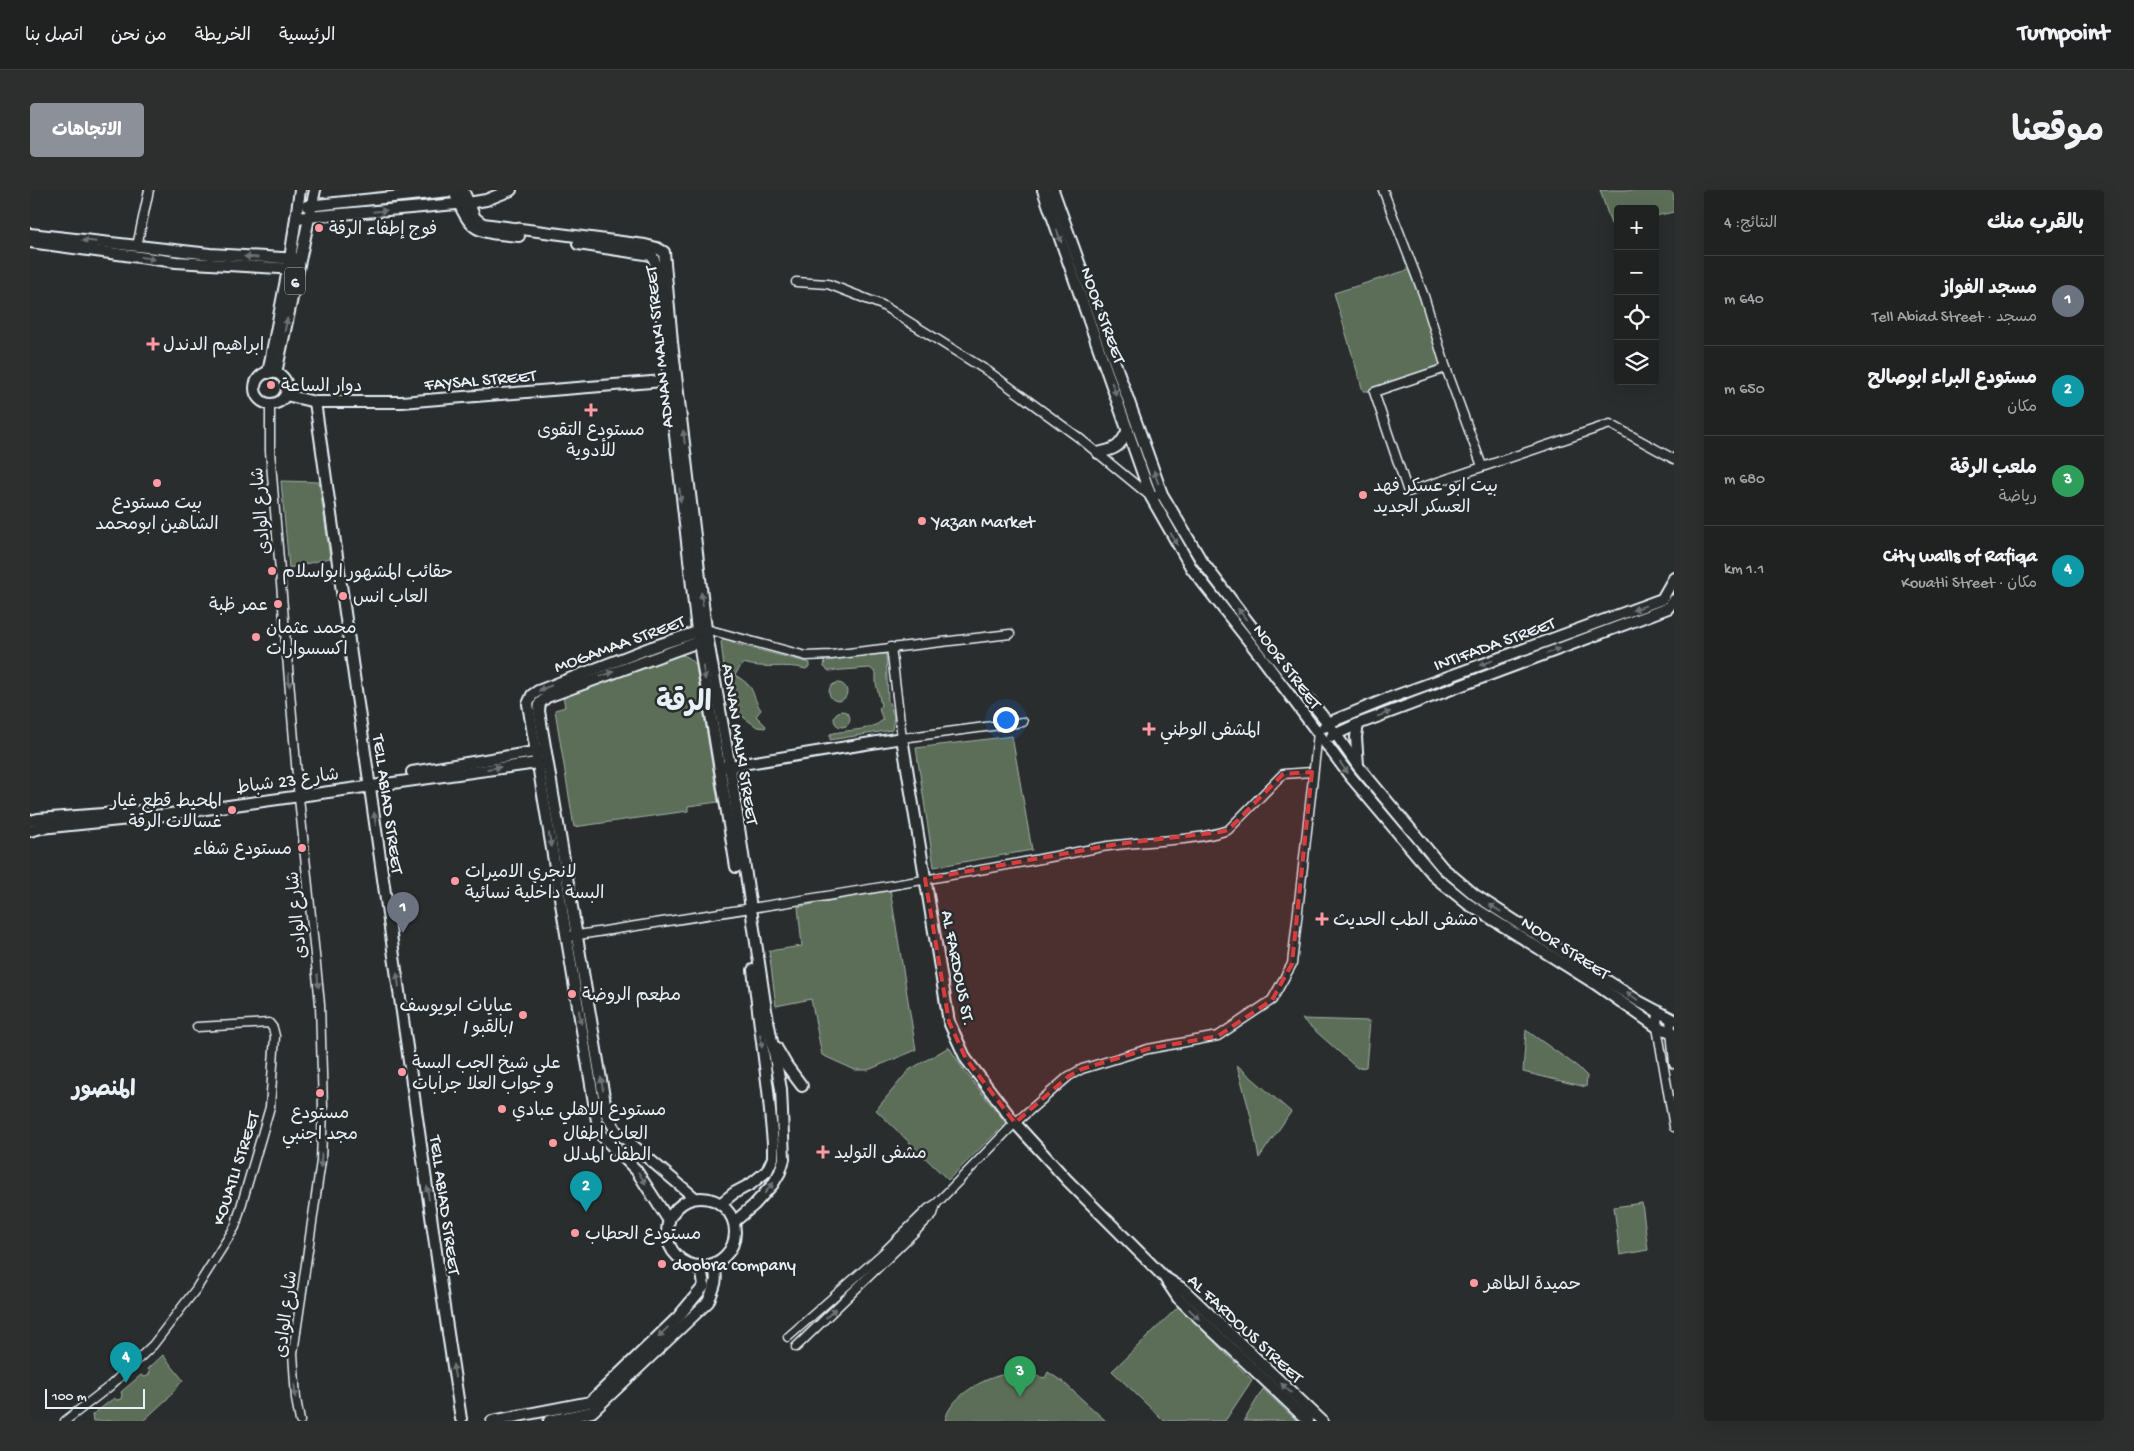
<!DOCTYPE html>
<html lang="ar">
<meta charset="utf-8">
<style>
:root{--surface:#202222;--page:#2d2f2f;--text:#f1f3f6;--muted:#a2a4a5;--line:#3d3f40;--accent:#8c9099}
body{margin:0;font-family:"Gochi Hand","Playpen Sans Arabic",sans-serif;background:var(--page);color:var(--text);direction:rtl}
.controls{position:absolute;right:15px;top:15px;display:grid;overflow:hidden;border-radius:5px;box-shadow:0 5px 20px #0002}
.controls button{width:45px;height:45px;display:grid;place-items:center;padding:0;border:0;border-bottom:1px solid var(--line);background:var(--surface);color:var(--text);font:25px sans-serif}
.scale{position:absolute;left:15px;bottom:12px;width:100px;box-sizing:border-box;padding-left:5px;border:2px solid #e8f1f8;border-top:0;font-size:14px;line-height:18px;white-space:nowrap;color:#e8f1f8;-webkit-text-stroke:4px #2a2d2e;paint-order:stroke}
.you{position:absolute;left:975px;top:529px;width:18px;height:18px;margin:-12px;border:4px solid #fff;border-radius:50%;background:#1a73e8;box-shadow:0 0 0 8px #1a73e833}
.badge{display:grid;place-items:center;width:32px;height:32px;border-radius:50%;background:var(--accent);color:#fff;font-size:16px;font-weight:700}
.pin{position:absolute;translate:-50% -41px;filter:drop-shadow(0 1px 2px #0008)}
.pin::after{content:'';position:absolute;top:26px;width:18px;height:15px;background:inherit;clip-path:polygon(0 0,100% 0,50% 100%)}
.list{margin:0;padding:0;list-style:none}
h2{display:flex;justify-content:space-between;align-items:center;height:65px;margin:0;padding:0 20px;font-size:21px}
h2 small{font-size:16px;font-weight:400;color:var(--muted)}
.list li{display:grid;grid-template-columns:32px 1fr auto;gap:15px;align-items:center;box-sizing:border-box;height:90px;padding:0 20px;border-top:1px solid var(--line)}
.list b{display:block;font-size:19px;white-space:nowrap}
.list p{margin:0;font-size:16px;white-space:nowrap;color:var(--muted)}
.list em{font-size:16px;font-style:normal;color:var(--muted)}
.icon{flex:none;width:28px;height:28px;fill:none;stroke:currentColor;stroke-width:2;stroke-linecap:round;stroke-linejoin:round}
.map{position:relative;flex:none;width:1644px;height:1231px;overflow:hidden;direction:ltr;border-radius:5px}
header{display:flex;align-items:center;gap:30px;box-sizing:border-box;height:70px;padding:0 25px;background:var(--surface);border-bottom:1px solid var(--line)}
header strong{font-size:24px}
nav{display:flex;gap:28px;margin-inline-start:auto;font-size:18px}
.intro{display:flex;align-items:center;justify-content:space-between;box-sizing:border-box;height:120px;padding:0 30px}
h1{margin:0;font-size:35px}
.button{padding:12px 22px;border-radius:5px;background:var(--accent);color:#fff;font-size:18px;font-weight:700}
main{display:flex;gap:30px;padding:0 30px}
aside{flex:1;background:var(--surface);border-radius:5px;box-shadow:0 5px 20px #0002}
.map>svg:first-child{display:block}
.green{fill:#5b6e59;stroke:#a2b0a8}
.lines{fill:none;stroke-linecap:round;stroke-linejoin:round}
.minor-casing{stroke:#e8f1f8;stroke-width:11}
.major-casing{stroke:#e8f1f8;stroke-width:14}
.minor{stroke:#2a2d2e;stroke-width:8}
.major{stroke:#2a2d2e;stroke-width:10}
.oneway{fill:#6c7275}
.marked{fill:#d83c3d;fill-opacity:0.2;stroke:#d83c3d;stroke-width:4;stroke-dasharray:10 6;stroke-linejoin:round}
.poi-dot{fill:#ff9aa2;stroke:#2a2d2e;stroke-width:2}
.labels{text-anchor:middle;stroke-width:5;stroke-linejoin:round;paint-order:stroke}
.shield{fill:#2a2d2e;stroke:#afb6bb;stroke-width:1}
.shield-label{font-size:16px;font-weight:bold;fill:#e8f1f8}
.poi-label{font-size:18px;fill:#e8f1f8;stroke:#2a2d2e;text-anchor:start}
.street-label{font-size:18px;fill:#e8f1f8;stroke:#2a2d2e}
.district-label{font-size:22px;font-weight:bold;fill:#e8f1f8;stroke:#2a2d2e}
.town-label{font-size:28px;font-weight:bold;fill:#e8f1f8;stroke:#2a2d2e}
</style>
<header>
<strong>Turnpoint</strong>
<nav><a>الرئيسية</a><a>الخريطة</a><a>من نحن</a><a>اتصل بنا</a></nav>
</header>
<div class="intro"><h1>موقعنا</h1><a class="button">الاتجاهات</a></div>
<main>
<aside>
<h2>بالقرب منك<small>النتائج: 4</small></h2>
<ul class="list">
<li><span class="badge" style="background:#6b7280">1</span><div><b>مسجد الفواز</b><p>مسجد · Tell Abiad Street</p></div><em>640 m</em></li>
<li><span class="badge" style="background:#0f9aa8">2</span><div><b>مستودع البراء ابوصالح</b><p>مكان</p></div><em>650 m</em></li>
<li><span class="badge" style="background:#2e9e5b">3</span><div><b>ملعب الرقة</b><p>رياضة</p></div><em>680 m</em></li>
<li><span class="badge" style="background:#0f9aa8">4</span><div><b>City walls of Rafiqa</b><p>مكان · Kouatli Street</p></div><em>1.1 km</em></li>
</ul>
</aside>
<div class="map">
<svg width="1644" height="1231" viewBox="0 0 1644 1231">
<rect width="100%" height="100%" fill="#2a2d2e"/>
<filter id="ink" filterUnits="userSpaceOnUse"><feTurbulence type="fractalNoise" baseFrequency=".02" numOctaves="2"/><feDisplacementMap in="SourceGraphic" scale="10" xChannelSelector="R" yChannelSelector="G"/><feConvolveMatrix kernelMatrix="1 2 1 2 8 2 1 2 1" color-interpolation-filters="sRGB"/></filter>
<g filter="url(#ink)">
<g class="green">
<path d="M1570 0H1644V22L1625 26V19H1588V33L1581 34Z"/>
<path d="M1381 79 1414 176 1343 201H1333L1304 103Z"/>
<path d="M251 291 289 292 300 368 259 378Z"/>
<path d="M696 448 706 454 780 473V476L776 479C755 473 735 480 713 473L705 485C728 499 719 501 731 520L726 526 736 536 735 538 727 537 709 524 701 512 695 487 691 452Z"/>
<path d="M856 464 858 510 864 526 862 540 800 550V544C817 539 840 542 853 530L849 519 851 515 846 493V483L840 478 799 481 794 477 795 469Z"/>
<path d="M647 465C656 465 660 467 666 475L688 612 658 616V621L544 637 525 520 535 517 533 506Z"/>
<circle cx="808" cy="502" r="9"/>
<circle cx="812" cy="529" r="8"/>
<path d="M982 546 1002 660 904 677 886 558Z"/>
<path d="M860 699 886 860 838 880H825L792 865 781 809 746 816 739 761 772 756 768 717Z"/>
<path d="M1272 829 1340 831 1336 877 1327 878Z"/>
<path d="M1496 840 1548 877 1557 886 1556 897 1493 882Z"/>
<path d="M919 857 935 882 976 933 918 990 846 920 879 880Z"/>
<path d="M1207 875 1261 922 1229 968 1221 927Z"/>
<path d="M1612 1013 1618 1060 1590 1065 1584 1017Z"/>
<path d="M1149 1116 1222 1190 1195 1231H1134L1082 1181Z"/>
<path d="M133 1165 153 1190 137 1209 113 1231H63L62 1225 84 1208 87 1210 91 1209 92 1205 91 1202 111 1185 114 1187 118 1186 120 1182 118 1179Z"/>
<path d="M1018 1182 1033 1192 1076 1231H915C919 1205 960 1184 984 1183 994 1182 1005 1186 1015 1188Z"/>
<path d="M1233 1199 1267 1231H1214Z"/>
</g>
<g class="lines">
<defs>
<g id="minor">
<path d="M1353 0 1394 106 1416 178 1452 276"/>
<path d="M107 56 119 0"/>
<path d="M766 92 798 94 852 115 959 182 1048 247 1121 307 1132 304"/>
<path d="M1416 178 1344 202 1378 302 1580 234 1644 269"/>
<path d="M240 214V261L268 598 290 814 293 918 291 971 263 1163 266 1209 270 1231"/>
<path d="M676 439 776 466 801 465 980 444"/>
<path d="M861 457 872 548 993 532"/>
<path d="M536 747C714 719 891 693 1067 658 1108 650 1160 653 1198 640L1253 584 1282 582"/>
<path d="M1628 822 1627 837 1644 937"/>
<path d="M1640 828 1644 874"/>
<path d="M758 1147 852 1064 898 1019 906 1014 985 933 1039 886 1052 879 1118 859 1188 846 1242 810 1262 774 1288 543"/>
<path d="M766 1157 903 1024 906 1014"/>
<path d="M35 1231 80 1196 123 1155 166 1099 205 1037 240 917 245 846 243 838 239 833 167 837"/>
</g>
<g id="major">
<path d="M433 0 445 28 453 34 615 55 627 58 634 62 642 152 676 439 700 577 736 820 751 899 754 969 750 982 743 994 724 1015 704 1032"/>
<path d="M1013 0 1121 307 1162 379 1232 468 1320 586 1406 688 1438 714 1564 793 1627 837 1644 843"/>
<path d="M1023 0 1132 304 1171 370 1240 461 1298 533 1328 576 1412 677 1445 705 1610 812 1644 830"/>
<path d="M424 1C441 43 444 42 489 46"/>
<path d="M277 16 429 0"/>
<path d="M266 28 438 13 456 10 481 0"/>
<path d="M0 44 180 64 270 69"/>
<path d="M0 52 146 72 267 79"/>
<path d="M548 54 622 65 626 75 667 441 706 677"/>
<circle cx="241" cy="198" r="16"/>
<path d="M238 183 260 69 270 0"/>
<path d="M246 183 285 0"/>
<path d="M256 205 285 212H372L646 190"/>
<path d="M285 212 414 1117 431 1229"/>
<path d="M1068 263C1086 259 1090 257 1098 240"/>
<path d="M1294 537 1298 533 1357 509 1632 409 1644 388"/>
<path d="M1302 546 1328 534 1617 426 1638 418 1644 410"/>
<path d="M1328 575 1326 547 1328 534"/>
<path d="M694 577 872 548 919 832 936 869 985 933 1037 990 1134 1087 1153 1099 1292 1231"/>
<path d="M382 582 510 561"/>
<path d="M0 631 8 629 112 621"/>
<path d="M0 641 11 638 119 627 514 572"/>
<path d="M746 857 757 876 772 896"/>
<circle cx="671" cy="1042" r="34"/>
<path d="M665 1008 586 941 577 925 509 521 510 513 517 507 674 450"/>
<path d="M690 1014 704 1003 721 994 737 981 743 968V953L738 900 723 780"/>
<path d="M639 1031 606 980 569 943 498 514 502 505 508 501 622 457 673 440"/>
<path d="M1136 1090 1148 1108 1278 1231"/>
<path d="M462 1231 560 1212 648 1127 674 1096 672 1083 665 1077"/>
<path d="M519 1231 562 1222 678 1112C683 1100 691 1087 681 1075"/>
</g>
</defs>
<use href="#minor" class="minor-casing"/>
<use href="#major" class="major-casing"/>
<use href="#minor" class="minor"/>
<use href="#major" class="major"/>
</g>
<defs><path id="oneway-solid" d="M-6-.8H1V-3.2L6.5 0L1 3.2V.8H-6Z" transform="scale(1.25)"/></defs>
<g class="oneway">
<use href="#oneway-solid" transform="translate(350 21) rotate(-5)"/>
<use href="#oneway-solid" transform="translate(1029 46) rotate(70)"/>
<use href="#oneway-solid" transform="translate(59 51) rotate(-174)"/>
<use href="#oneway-solid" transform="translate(221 67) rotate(-177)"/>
<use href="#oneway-solid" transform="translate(118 68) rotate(8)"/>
<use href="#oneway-solid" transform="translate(256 135) rotate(-79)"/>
<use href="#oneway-solid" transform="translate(1084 199) rotate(70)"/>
<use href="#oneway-solid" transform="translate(654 247) rotate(-97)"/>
<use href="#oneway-solid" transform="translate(1126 287) rotate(-110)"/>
<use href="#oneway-solid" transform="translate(650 305) rotate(84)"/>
<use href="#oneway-solid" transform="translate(1144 349) rotate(60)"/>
<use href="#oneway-solid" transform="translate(672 409) rotate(-97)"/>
<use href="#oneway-solid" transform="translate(1609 418) rotate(160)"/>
<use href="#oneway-solid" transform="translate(1212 424) rotate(-127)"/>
<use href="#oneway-solid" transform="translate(1523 461) rotate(-20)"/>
<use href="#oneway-solid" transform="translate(1456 473) rotate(160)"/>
<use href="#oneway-solid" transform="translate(674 483) rotate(80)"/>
<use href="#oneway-solid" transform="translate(577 484) rotate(-20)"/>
<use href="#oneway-solid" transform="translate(259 490) rotate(85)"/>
<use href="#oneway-solid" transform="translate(515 498) rotate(157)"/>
<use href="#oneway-solid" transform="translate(1354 524) rotate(-20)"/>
<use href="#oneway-solid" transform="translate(464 578) rotate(-8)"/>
<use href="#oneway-solid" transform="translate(1314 578) rotate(54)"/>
<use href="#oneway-solid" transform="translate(345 629) rotate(-98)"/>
<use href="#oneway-solid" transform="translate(520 650) rotate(81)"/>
<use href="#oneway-solid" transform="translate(1465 718) rotate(-148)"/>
<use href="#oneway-solid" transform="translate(368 790) rotate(-98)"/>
<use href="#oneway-solid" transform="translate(288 791) rotate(84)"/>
<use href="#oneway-solid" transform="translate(1602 806) rotate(-145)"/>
<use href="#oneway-solid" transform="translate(550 827) rotate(80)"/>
<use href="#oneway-solid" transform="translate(731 851) rotate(82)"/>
<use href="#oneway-solid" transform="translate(572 894) rotate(-99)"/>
<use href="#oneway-solid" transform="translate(291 971) rotate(94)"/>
<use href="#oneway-solid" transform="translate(612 988) rotate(58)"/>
<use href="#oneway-solid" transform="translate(739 998) rotate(-50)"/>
<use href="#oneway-solid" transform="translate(398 1003) rotate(-98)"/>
<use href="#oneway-solid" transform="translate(801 1123) rotate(-45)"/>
<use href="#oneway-solid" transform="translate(1164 1124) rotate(44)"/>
<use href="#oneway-solid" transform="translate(633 1142) rotate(136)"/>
<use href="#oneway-solid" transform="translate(424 1181) rotate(-99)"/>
<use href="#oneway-solid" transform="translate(1256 1198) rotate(-137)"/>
<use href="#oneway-solid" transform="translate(265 1201) rotate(86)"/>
</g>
</g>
<path class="marked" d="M1282 582 1262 774 1242 810 1188 846 1118 859 1052 879 1039 886 985 933 936 869 919 832 895 689 1087 654 1190 642 1198 640 1253 584Z"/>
<g class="poi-dot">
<circle cx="289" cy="38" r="5"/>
<path d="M120.5 146.5h5v5h5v5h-5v5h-5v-5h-5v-5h5z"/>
<circle cx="241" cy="195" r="5"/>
<path d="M558.5 212.5h5v5h5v5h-5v5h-5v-5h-5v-5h5z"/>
<circle cx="127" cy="293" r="5"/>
<circle cx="1333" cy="305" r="5"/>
<circle cx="892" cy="331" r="5"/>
<circle cx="242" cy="381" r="5"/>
<circle cx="313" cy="406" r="5"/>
<circle cx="248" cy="414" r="5"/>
<circle cx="226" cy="447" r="5"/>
<path d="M1116.5 531.5h5v5h5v5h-5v5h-5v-5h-5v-5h5z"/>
<circle cx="202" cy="620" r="5"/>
<circle cx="272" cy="658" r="5"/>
<circle cx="425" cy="691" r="5"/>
<path d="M1289.5 721.5h5v5h5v5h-5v5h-5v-5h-5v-5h5z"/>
<circle cx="542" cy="804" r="5"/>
<circle cx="493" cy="825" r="5"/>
<circle cx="372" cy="882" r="5"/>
<circle cx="290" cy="903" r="5"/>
<circle cx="472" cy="919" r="5"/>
<circle cx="523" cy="953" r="5"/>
<path d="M790.5 954.5h5v5h5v5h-5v5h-5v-5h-5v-5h5z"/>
<circle cx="545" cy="1043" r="5"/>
<circle cx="632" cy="1074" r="5"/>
<circle cx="1444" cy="1093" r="5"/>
</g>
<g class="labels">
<rect class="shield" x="255" y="77.5" width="20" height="27" rx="4"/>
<g class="shield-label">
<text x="265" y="97">6</text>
</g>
<g class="poi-label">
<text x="299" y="44">فوج إطفاء الرقة</text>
<text x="133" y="160">ابراهيم الدندل</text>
<text x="251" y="201">دوار الساعة</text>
<text x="561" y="245" text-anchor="middle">مستودع التقوى<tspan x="561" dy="21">للأدوية</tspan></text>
<text x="1343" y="301">بيت ابو عسكر فهد<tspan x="1343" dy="21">العسكر الجديد</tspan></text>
<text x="127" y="318" text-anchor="middle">بيت مستودع<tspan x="127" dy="21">الشاهين ابومحمد</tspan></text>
<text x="902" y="337">Yazan Market</text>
<text x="252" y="387">حقائب المشهور ابواسلام</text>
<text x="323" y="412">العاب انس</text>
<text x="238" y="420" text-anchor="end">عمر ظبة</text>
<text x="236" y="443">محمد عثمان<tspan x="236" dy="21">اكسسوارات</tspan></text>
<text x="1130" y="545">المشفى الوطني</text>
<text x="192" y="616" text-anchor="end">المحيط قطع غيار<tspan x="192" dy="21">غسالات الرقة</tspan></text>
<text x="262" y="664" text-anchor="end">مستودع شفاء</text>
<text x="435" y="687">لانجري الاميرات<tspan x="435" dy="21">البسة داخلية نسائية</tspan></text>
<text x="1303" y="735">مشفى الطب الحديث</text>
<text x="552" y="810">مطعم الروضة</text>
<text x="483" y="821" text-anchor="end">عبايات ابويوسف<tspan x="483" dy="21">/ بالقبو/</tspan></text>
<text x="382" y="878">علي شيخ الجب البسة<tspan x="382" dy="21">و جواب العلا جرابات</tspan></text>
<text x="482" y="925">مستودع الاهلي عبادي</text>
<text x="290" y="928" text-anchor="middle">مستودع<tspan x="290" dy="21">مجد اجنبي</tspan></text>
<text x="533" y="949">العاب اطفال<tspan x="533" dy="21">الطفل المدلل</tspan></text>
<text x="804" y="968">مشفى التوليد</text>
<text x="555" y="1049">مستودع الحطاب</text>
<text x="642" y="1080">doobra company</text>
<text x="1454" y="1099">حميدة الطاهر</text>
</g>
<g class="street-label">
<text transform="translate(1074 125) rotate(70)" y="6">NOOR STREET</text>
<text transform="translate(628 157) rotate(-96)" y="6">ADNAN MALKI STREET</text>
<text transform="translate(450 189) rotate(-5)" y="6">FAYSAL STREET</text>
<text transform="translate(230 321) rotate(-95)" y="6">شارع الوادى</text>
<text transform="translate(589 453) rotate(-20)" y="6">MOGAMAA STREET</text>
<text transform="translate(1464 453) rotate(-20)" y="6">INTIFADA STREET</text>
<text transform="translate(1258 476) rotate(53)" y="6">NOOR STREET</text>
<text transform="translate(711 554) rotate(81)" y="6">ADNAN MALKI STREET</text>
<text transform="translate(257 590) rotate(-8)" y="6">شارع 23 شباط</text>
<text transform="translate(359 614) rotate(82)" y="6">TELL ABIAD STREET</text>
<text transform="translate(266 725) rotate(-96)" y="6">شارع الوادى</text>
<text transform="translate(1536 757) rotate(33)" y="6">NOOR STREET</text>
<text transform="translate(929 778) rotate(79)" y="6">AL FARDOUS ST.</text>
<text transform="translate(205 978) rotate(-72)" y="6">KOUATLI STREET</text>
<text transform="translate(416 1015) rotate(82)" y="6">TELL ABIAD STREET</text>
<text transform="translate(255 1124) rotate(-83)" y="6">شارع الوادى</text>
<text transform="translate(1216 1138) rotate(43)" y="6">AL FARDOUS STREET</text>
</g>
<g class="district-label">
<text x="74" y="905">المنصور</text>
</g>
<g class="town-label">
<text x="654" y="520">الرقة</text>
</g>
</g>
</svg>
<div class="controls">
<button>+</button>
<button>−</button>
<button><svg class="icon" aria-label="locate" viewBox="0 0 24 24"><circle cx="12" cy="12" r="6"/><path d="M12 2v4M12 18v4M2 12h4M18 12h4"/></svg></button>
<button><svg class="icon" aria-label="layers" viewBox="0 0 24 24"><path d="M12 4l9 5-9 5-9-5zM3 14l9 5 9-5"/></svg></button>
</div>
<div class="scale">100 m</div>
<div class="you"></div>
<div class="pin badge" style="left:373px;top:743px;background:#6b7280">1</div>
<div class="pin badge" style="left:556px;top:1022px;background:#0f9aa8">2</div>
<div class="pin badge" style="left:990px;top:1207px;background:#2e9e5b">3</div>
<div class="pin badge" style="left:96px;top:1193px;background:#0f9aa8">4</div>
</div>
</main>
